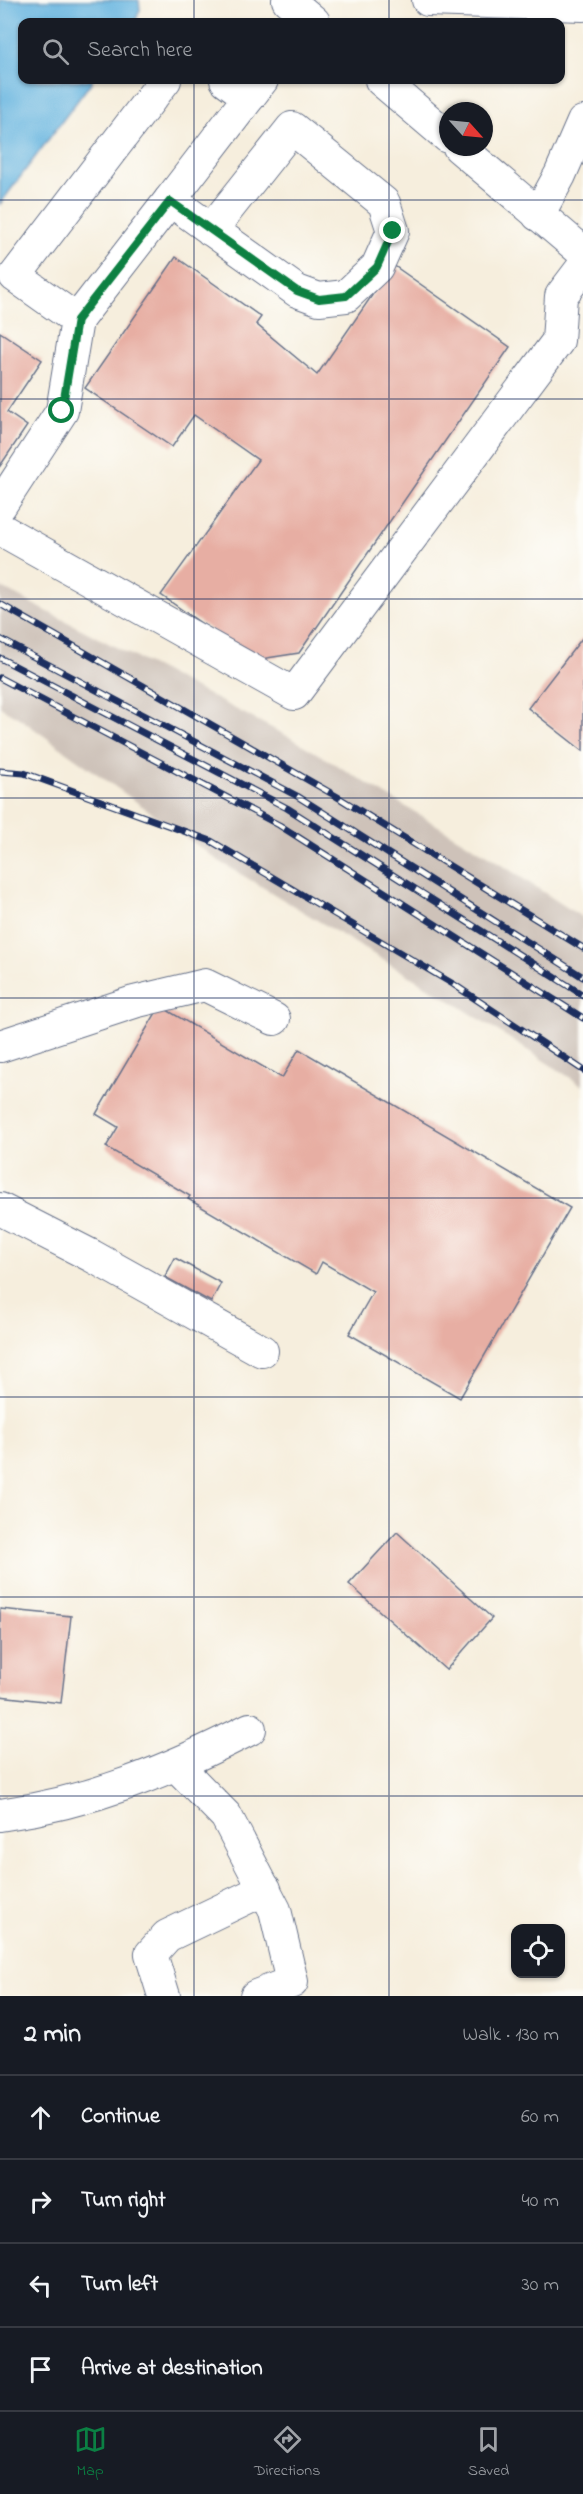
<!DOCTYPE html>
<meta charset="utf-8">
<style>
:root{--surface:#171b24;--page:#20242c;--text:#f1f3f6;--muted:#9ea1a6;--line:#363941;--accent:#0b8043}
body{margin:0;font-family:"Indie Flower",sans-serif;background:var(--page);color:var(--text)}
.controls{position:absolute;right:18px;bottom:18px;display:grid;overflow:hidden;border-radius:12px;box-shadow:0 2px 4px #0004}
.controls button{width:54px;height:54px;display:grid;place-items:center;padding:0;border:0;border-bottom:2px solid var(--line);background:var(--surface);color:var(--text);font:30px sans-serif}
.compass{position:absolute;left:439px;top:102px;width:54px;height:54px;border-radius:50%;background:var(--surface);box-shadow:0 2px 4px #0004;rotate:117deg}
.stop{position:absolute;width:18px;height:18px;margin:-14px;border:4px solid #0b8043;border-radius:50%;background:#fff}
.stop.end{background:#0b8043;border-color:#fff;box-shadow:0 2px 6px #0008}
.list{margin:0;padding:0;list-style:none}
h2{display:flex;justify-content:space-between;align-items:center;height:78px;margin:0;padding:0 24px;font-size:26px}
h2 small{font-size:20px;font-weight:400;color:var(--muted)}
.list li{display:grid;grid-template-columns:39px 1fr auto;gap:18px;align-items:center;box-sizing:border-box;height:84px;padding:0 24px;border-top:2px solid var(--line)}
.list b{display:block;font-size:22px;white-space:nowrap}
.list em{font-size:20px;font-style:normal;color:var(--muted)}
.icon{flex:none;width:33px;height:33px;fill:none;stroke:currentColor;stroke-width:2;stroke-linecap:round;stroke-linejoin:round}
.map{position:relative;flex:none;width:583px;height:1996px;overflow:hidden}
.search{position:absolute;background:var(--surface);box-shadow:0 2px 4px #0004;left:18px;right:18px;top:18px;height:66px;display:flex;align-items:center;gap:15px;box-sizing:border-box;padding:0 21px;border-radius:12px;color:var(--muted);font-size:22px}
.sheet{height:414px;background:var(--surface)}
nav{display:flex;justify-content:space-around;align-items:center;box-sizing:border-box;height:84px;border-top:2px solid var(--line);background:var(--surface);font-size:16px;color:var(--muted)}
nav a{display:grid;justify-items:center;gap:3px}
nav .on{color:var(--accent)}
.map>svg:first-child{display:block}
.industrial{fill:#cec2b9}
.water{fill:#65b4df;stroke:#40729e;stroke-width:1.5}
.building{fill:#e7aea3}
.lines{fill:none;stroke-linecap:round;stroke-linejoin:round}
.minor-casing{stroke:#68728a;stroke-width:34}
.minor{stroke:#fff;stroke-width:32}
.rail-casing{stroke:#1b2f5e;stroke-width:7}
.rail{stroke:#fdfcf7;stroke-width:4.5;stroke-dasharray:14;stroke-linecap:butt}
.route{stroke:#0b8043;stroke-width:8}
.grid{fill:none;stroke:#1b2f5e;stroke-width:1.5;stroke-opacity:0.55}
</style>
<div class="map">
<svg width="583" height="1996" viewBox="0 0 583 1996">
<rect width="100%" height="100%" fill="#fdfcf7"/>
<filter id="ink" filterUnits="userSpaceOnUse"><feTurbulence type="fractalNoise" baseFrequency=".0167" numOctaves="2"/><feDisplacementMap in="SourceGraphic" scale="12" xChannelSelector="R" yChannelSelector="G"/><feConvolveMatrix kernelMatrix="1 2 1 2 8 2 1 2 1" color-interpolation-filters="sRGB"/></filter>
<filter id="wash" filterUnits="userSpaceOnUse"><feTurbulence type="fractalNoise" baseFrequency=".008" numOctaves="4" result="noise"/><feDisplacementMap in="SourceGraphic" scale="24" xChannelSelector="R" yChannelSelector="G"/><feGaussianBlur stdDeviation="1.35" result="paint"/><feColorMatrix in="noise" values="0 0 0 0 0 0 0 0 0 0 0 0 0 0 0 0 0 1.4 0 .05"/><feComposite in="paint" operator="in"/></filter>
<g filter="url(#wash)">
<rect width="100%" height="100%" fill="#f6eedd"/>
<path class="industrial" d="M0 587 293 739 490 857 583 918V1086L456 1004 219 861 19 718 0 707Z"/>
<path class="water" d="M0 0H139L140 10 135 22H22V80H93L0 204Z"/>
<g id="blocks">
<g class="building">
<path d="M176 257 261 317 256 324 317 375 393 265 510 347 299 653 254 660 161 595 258 460 194 415 172 447 85 388Z"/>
<path d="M0 332 42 360 7 412 27 426 0 466Z"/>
<path d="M583 637V751L528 708Z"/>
<path d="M160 1006 282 1078 299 1049 570 1208 460 1398 349 1334 373 1292 322 1262 316 1274 188 1199 190 1196 106 1147 118 1127 96 1114Z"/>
<path d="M175 1258 221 1283 211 1302 165 1277Z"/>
<path d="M397 1532 492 1618 446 1670 349 1584Z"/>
<path d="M0 1609 71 1616 61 1703 0 1696Z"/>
</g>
</g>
</g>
<g filter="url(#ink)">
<use href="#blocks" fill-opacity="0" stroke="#68728a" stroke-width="1.5"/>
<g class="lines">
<defs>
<g id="minor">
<path d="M288 0 314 22"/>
<path d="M428 0 583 5"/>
<path d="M165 80 15 276 77 320 170 200"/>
<path d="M226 80 249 97"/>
<path d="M381 80 448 137"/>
<path d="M459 147 583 252"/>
<path d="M538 215 560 175 583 122"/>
<path d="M211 230 292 128 384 203 393 231 377 267 346 296 319 299 297 291 170 200 262 80"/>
<path d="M0 506 62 411 77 320"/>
<path d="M0 529 294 694 558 341 561 296 583 267"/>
<path d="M0 1046 134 1002 205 985 274 1019"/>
<path d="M0 1209 92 1256 262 1351"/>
<path d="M176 1765 226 1816 275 1910 292 1982 256 1996"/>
<path d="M0 1815C92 1802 168 1771 250 1729"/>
<path d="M164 1996 151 1954 167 1936 265 1889"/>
</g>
</defs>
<use href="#minor" class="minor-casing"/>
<use href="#minor" class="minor"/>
<defs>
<g id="rail">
<path d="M0 604 336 796 583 948"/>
<path d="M0 639 297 796 583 977"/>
<path d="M0 658 287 808 583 995"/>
<path d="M0 678 279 825 583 1018"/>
<path d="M0 771 24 773 211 841 453 984 583 1070"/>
</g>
</defs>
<use href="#rail" class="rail-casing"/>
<use href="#rail" class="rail"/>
</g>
</g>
<g class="lines" filter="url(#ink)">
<path class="route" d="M62 411 77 320 170 201 297 291 319 299 346 296 377 267 393 231"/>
</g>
<path class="grid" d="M194 0V22M389 0V22M194 80V1996M389 80V1996M0 200H583M0 399H583M0 599H583M0 798H583M0 998H583M0 1198H583M0 1397H583M0 1597H583M0 1796H583"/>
</svg>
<div class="controls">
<button><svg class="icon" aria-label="locate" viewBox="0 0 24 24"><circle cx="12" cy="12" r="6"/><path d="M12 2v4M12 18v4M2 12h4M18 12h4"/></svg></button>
</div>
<svg class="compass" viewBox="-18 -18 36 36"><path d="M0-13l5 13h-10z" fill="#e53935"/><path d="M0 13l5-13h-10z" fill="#9ea1a6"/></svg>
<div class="stop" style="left:62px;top:411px"></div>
<div class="stop end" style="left:393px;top:231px"></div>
<div class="search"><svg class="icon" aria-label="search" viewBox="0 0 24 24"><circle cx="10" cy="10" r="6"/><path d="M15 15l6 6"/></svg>Search here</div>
</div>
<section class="sheet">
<h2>2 min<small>Walk · 130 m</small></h2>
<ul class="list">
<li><svg class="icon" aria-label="ahead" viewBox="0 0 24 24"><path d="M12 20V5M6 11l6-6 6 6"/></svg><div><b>Continue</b></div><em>60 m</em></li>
<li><svg class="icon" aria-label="right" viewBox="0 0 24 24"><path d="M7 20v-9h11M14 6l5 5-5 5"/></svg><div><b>Turn right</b></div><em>40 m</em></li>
<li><svg class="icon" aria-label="left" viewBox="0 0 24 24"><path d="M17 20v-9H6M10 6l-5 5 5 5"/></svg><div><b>Turn left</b></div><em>30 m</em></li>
<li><svg class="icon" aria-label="arrive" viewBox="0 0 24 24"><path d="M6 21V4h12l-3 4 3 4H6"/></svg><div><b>Arrive at destination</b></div></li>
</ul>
</section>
<nav>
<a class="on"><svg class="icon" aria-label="map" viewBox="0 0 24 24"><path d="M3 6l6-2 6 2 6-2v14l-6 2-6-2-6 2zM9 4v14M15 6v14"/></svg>Map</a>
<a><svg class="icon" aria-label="directions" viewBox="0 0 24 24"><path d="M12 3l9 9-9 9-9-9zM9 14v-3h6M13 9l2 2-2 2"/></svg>Directions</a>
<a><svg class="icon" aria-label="saved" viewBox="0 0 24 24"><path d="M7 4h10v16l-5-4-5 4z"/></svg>Saved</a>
</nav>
